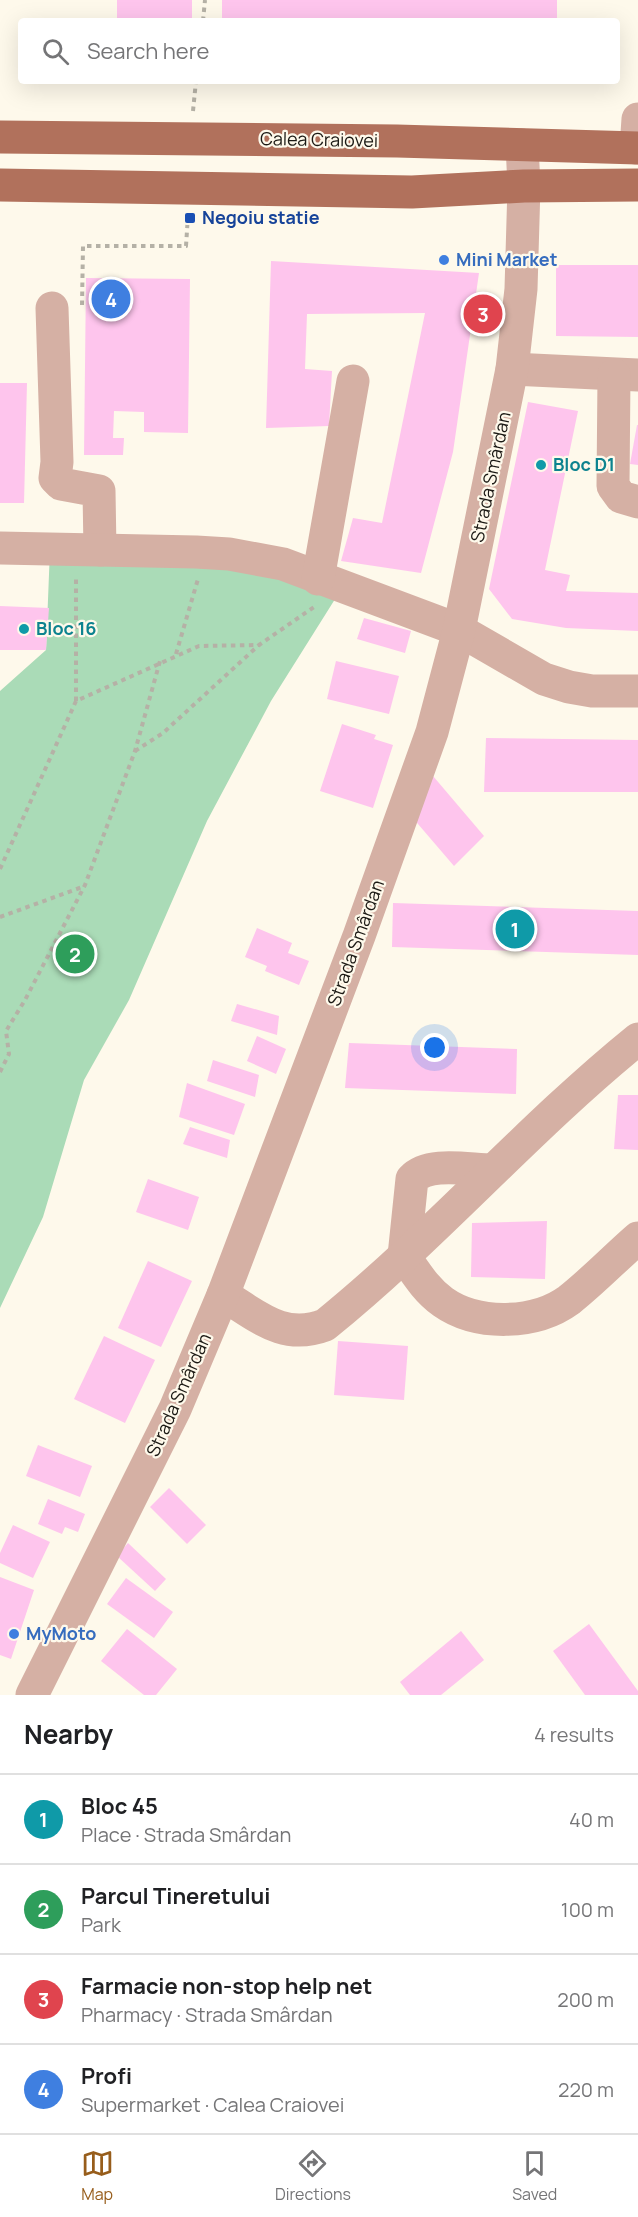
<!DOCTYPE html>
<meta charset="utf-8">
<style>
:root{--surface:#fff;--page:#f6f6f6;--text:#202124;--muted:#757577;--line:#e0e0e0;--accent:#975d1b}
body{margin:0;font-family:Manrope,sans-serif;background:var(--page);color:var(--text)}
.you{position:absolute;left:435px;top:1048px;width:21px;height:21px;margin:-15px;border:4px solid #fff;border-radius:50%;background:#1a73e8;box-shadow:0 0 0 9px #1a73e833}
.badge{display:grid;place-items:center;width:39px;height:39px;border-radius:50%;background:var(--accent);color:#fff;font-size:20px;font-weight:700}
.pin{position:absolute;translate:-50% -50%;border:3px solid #fff;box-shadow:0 2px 6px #0006}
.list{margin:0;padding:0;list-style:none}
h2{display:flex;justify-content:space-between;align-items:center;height:78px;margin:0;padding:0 24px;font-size:26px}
h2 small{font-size:20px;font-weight:400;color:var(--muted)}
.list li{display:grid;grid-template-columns:39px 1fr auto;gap:18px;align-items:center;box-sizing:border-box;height:90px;padding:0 24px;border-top:2px solid var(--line)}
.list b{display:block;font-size:22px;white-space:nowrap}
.list p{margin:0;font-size:20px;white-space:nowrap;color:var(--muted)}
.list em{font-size:20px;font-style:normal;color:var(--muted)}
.icon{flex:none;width:33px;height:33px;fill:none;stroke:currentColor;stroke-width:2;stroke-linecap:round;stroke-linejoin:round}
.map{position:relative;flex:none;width:638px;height:1695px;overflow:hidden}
.search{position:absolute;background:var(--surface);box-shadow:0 6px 24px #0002;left:18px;right:18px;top:18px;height:66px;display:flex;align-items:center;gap:15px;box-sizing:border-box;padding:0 21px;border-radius:6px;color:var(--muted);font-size:22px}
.sheet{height:438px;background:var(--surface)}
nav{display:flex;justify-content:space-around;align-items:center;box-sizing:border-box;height:84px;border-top:2px solid var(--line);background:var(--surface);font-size:16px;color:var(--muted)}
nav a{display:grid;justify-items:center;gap:3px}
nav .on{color:var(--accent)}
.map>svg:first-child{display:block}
.green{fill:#aadbb7}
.building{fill:#fec5ed}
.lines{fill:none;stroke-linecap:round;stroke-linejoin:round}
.path{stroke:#b5b1a6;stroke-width:4;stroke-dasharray:4.5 4.5;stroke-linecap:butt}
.minor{stroke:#d5b0a4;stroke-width:33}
.major{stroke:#b1715c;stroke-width:33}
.transit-dot{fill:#1a4fb4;stroke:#fef9eb;stroke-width:2}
.shop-dot{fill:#3f7fe0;stroke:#fef9eb;stroke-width:2}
.culture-dot{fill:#0f9aa8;stroke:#fef9eb;stroke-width:2}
.labels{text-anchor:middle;stroke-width:4.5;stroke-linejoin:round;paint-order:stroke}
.street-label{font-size:18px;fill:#1b1914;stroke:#fef9eb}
.transit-label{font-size:18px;font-weight:bold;fill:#164399;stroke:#fef9eb;text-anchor:start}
.shop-label{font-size:18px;font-weight:bold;fill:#366cbe;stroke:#fef9eb;text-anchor:start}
.culture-label{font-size:18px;font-weight:bold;fill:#0d838f;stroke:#fef9eb;text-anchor:start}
</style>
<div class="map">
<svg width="638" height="1695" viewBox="0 0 638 1695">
<rect width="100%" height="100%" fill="#fef9eb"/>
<path class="green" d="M50 549 196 552 342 588 271 701 207 821 129 1000 84 1080 43 1217 0 1308V691L46 650Z"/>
<g class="building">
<rect x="117" y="0" width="75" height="21"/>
<rect x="222" y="0" width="335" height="21"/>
<path d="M271 261 479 273 453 452 421 573 341 561 353 518 382 523 425 313 307 314 305 369 332 371 329 426 266 428Z"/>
<path d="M556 265H638V337L556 336Z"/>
<path d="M86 278 190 279 188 433 144 432V412L114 411 113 438H124L123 455H84Z"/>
<path d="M0 383H27L24 503H0Z"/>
<path d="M528 402 578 411 545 570 570 575 566 591 638 593V631L566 628 512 619 489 589Z"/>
<path d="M637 425H638V465L630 464Z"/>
<path d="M0 606 49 608 46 650H0Z"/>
<path d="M364 618 411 631 405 653 357 639Z"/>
<path d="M336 661 399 676 389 714 327 699Z"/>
<path d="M342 724 376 735 374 739 393 745 373 808 320 791Z"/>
<path d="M486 738 638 740V792H484Z"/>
<path d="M433 776 484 836 454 866 412 817Z"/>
<path d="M393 903 638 911V955L392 947Z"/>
<path d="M257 928 292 943 288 953 309 961 299 985 265 971 267 966 245 957Z"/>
<path d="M237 1004 279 1016 277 1035 231 1021Z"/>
<path d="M257 1036 286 1049 276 1074 247 1061Z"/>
<path d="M349 1043 517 1049 516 1094 345 1088Z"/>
<path d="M213 1060 259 1075 255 1097 207 1081Z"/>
<path d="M187 1083 245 1104 234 1135 179 1117Z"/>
<path d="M618 1095H638V1150L614 1149Z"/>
<path d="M190 1127 230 1140 227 1158 183 1144Z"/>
<path d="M148 1179 199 1197 188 1230 136 1212Z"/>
<path d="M547 1221 545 1279 471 1277 472 1223Z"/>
<path d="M148 1261 192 1281 161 1347 118 1328Z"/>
<path d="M104 1336 155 1360 125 1423 74 1399Z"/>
<path d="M338 1341 408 1346 404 1400 334 1395Z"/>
<path d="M38 1445 92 1466 80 1497 26 1476Z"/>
<path d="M169 1488 206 1525 187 1544 150 1507Z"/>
<path d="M48 1499 85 1514 78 1532 65 1527 62 1534 38 1524Z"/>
<path d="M13 1525 50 1542 33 1578 0 1563V1553Z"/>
<path d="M128 1543 166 1579 155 1591 117 1556Z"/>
<path d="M0 1577 34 1590 11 1659 0 1655Z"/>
<path d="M126 1578 173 1612 154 1638 107 1604Z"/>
<path d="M589 1624 638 1691V1695H585L553 1651Z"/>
<path d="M127 1629 177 1669 156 1695H144L101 1661Z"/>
<path d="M461 1631 484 1660 441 1695H410L400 1682Z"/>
</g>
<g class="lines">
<g class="path">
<path d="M203 21 205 0"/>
<path d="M193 111 196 81"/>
<path d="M82 305 83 246H186L188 215"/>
<path d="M176 654 198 579"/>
<path d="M76 701V577"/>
<path d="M135 751 163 733 259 645"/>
<path d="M0 869 76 701 199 646 259 645 314 607"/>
<path d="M0 917 85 886"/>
<path d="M0 1072 9 1054 6 1031 25 1000 85 885 135 751 160 661"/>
</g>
<g class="minor">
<path d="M636 148 638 119"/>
<path d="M52 308 57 462 55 478 61 484 99 491 100 550"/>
<path d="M512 369 638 375"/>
<path d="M614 375 613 486 621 497 638 502"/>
<path d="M0 548 196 552 229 554 283 564 459 630 544 679 569 687 592 691H638"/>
<path d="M318 579 353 381"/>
<path d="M493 1170C469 1170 429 1161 412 1179L404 1256C416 1273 426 1290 443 1302 477 1326 535 1325 569 1300 593 1281 615 1258 638 1238"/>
<path d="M223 1295C258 1316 283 1341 325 1325 435 1236 528 1128 638 1039"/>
<path d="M32 1695 175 1409 223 1295 359 936 432 732 459 630 512 369 521 289 524 186 522 145"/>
</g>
<g class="major">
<path d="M0 137 397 141 638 148"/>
<path d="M0 185 412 192 524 186 638 185"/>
</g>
</g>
<rect class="transit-dot" x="184" y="212" width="12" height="12" rx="3"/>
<g class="shop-dot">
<circle cx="444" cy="260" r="6"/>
<circle cx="14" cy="1634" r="6"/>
</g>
<g class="culture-dot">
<circle cx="541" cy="465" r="6"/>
<circle cx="24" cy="629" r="6"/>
</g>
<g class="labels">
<g class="street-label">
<text transform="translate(319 140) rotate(1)" y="6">Calea Craiovei</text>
<text transform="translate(491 477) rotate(-78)" y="6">Strada Smârdan</text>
<text transform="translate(356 943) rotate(-70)" y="6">Strada Smârdan</text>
<text transform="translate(179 1395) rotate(-66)" y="6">Strada Smârdan</text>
</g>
<g class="transit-label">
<text x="202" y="224">Negoiu statie</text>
</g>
<g class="shop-label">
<text x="456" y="266">Mini Market</text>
<text x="26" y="1640">MyMoto</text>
</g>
<g class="culture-label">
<text x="553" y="471">Bloc D1</text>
<text x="36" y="635">Bloc 16</text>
</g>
</g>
</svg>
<div class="you"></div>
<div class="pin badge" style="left:515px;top:929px;background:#0f9aa8">1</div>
<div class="pin badge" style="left:75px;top:954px;background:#2e9e5b">2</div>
<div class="pin badge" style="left:483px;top:314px;background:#e0444e">3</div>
<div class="pin badge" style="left:111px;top:299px;background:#3f7fe0">4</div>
<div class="search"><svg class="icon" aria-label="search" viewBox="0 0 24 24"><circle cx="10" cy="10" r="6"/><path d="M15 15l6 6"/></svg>Search here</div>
</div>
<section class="sheet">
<h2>Nearby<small>4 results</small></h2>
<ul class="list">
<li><span class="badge" style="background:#0f9aa8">1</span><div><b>Bloc 45</b><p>Place · Strada Smârdan</p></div><em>40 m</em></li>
<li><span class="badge" style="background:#2e9e5b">2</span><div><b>Parcul Tineretului</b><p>Park</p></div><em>100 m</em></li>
<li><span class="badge" style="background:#e0444e">3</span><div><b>Farmacie non-stop help net</b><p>Pharmacy · Strada Smârdan</p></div><em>200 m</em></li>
<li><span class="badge" style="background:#3f7fe0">4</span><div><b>Profi</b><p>Supermarket · Calea Craiovei</p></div><em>220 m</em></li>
</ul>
</section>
<nav>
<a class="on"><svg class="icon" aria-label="map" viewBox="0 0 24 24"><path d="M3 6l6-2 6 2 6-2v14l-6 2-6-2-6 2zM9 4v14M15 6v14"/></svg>Map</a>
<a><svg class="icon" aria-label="directions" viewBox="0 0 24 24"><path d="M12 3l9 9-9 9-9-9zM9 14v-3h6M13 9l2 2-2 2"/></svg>Directions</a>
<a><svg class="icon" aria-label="saved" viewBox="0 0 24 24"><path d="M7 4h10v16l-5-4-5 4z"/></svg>Saved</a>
</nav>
